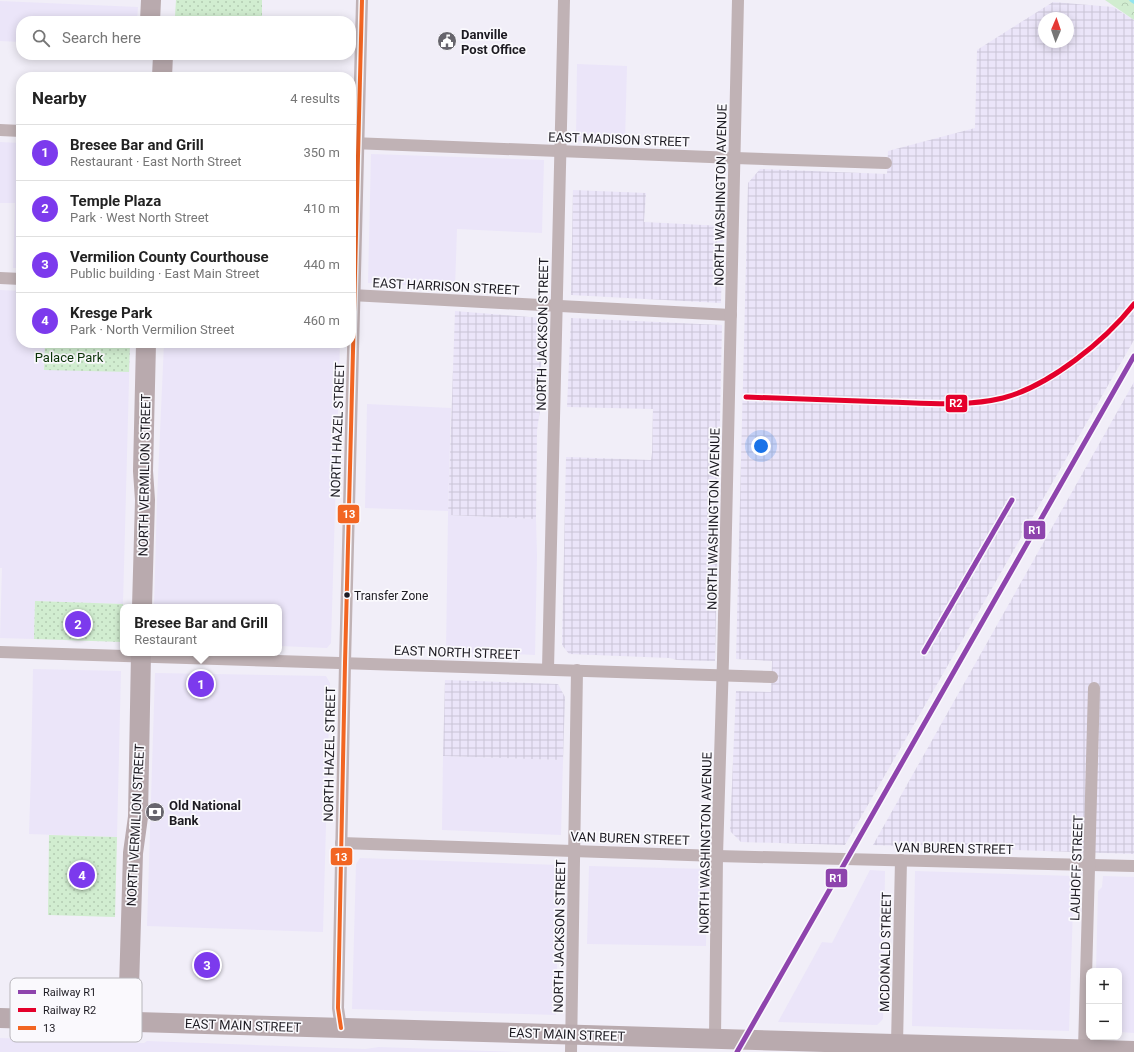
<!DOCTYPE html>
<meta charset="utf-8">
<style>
:root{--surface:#fff;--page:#f6f6f6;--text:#222;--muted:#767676;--line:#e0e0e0;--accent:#7c3aed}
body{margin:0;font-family:Roboto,sans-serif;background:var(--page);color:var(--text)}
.controls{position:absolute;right:12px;bottom:12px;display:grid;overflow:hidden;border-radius:8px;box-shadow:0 2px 10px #0003}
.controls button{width:36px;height:36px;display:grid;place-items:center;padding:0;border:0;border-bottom:1px solid var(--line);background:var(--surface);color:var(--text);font:20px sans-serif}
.compass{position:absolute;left:1038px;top:12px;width:36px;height:36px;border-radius:50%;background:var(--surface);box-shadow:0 2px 10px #0003;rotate:2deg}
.you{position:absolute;left:761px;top:446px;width:14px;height:14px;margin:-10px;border:3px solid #fff;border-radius:50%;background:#1a73e8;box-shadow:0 0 0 6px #1a73e833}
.badge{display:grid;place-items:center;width:26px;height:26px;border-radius:50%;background:var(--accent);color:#fff;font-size:13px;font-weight:700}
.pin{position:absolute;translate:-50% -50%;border:2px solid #fff;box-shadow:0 1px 4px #0006}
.popup{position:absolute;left:120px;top:604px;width:162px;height:52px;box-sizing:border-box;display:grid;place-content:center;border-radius:8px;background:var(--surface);filter:drop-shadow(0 1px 3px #0005);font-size:13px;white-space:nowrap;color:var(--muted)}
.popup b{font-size:15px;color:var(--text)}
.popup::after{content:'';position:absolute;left:50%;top:100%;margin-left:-8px;border:8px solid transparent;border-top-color:var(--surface)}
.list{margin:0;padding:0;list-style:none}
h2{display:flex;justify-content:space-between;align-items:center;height:52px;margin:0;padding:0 16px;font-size:17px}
h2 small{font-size:13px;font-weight:400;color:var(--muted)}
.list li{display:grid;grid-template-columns:26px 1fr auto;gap:12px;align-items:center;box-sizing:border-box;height:56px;padding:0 16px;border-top:1px solid var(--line)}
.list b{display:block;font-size:15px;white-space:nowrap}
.list p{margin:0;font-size:13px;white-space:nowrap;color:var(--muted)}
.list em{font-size:13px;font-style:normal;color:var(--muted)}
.icon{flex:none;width:22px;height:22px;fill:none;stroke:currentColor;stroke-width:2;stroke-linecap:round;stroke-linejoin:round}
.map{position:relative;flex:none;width:1134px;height:1052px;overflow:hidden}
.search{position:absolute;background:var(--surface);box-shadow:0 2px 10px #0003;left:16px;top:16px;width:340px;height:44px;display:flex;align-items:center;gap:10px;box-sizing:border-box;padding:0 14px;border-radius:16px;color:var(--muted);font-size:15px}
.panel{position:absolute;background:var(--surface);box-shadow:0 2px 10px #0003;left:16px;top:72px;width:340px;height:276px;border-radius:16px}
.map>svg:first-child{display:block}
.built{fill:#ebe5f9}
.industrial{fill:url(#industrial-grid);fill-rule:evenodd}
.green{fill:url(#green-dots)}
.forest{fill:url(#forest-crowns)}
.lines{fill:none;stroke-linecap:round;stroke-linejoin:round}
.stream{stroke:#92e4ef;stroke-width:3.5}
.street{stroke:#c0b2b5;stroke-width:12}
.primary{stroke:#b9aaae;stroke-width:20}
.bus-1-casing{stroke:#faf9fd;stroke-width:7}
.bus-1{stroke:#f26522;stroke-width:4}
.rail-1-casing{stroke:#faf9fd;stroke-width:8}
.rail-2-casing{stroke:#faf9fd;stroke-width:8}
.rail-1{stroke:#8e44ad;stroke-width:5}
.rail-2{stroke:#e4002b;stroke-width:5}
.bus-dot{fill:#1d1b22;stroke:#faf9fd;stroke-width:1.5}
.labels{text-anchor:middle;stroke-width:3.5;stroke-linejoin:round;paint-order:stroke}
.bus-label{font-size:12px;fill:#1d1b22;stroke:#faf9fd;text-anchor:start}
.poi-label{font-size:13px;font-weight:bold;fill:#1d1b22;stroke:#faf9fd;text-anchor:start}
.street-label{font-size:13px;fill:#1d1b22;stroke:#faf9fd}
.park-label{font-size:13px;fill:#0b3307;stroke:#faf9fd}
.key{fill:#faf9fd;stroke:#b8b6bb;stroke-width:1}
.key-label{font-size:11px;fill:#1d1b22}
.line-badge{stroke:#faf9fd;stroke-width:1.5}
.badge-label{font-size:11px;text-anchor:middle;font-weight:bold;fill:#fff}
</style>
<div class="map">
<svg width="1134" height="1052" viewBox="0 0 1134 1052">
<defs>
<pattern id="industrial-grid" width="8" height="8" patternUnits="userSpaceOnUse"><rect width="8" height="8" fill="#ebe5f9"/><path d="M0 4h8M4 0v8" fill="none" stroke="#c9c4d5"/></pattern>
<pattern id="green-dots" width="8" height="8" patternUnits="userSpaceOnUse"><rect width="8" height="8" fill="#d1edd0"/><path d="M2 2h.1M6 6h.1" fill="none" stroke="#b3cbb2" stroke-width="1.8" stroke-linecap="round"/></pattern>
<pattern id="forest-crowns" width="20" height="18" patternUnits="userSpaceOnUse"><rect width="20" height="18" fill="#d1edd0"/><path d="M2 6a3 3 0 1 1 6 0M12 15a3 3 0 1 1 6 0" fill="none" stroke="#b3cbb2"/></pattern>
</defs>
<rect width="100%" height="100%" fill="#f1eef8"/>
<g class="built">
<path d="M0 1 138 7 137 21H21V42L0 41Z"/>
<path d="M577 64 627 66 625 142 576 141Z"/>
<path d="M0 142 21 143V268H13L15 203H0Z"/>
<path d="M371 154 544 160 542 233 457 229 455 288 368 283Z"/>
<path d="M0 290 21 291V343H130L123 604 35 601 34 639 0 638 2 568H0Z"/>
<path d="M164 343H340L331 643 327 648 279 646V607H154L157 500Z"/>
<path d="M367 404 451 408 448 511 365 508Z"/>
<path d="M448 515 536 519 537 556 535 655 446 651Z"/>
<path d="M33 669 121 671 117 837 29 834 31 771Z"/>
<path d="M155 673 326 676 330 683 323 932 147 926Z"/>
<path d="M443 756 563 760 561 835 442 830Z"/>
<path d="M360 858 559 865 556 1015 352 1009 356 864Z"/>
<path d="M589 866 707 869 706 946 587 944Z"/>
<path d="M870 870 885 871 883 1019 877 1025 778 1022 822 942 832 943Z"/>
<path d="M915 871 1074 876 1069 1031 912 1026Z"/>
<path d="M1103 876 1134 877V1033L1119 1032V971H1096L1098 891 1102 887Z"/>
<path d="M0 1038 103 1041 108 1042 144 1043 147 1041 365 1049 379 1047 514 1052H0Z"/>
</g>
<g class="industrial">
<path d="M1053 2 1113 7 1134 20V340L845 845 741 842 730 831 736 691 771 692 772 661 736 659 748 183 760 169 887 174 888 151 975 128 977 50ZM1044 18H1068V42H1044Z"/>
<path d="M573 190 646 193 644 222 723 226 721 303 571 295Z"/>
<path d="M455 311 542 318 540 410 537 430 536 519 448 515Z"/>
<path d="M571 318 722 325 715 661 677 660 670 658 569 654 562 645 566 457 651 460 652 453 653 409 567 407Z"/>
<path d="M1134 382V854L873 845Z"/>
<path d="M445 680 558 684 565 697 563 760 443 756Z"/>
</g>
<g class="green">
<path d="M176 0H262V18L175 16Z"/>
<path d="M45 343 130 345 129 372 44 370Z"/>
<path d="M35 601 123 604 122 642 34 639Z"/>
<path d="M49 835 117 837 115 917 48 915Z"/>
</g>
<path class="forest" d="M1105 0H1134V20Z"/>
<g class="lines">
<path class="stream" d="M1131 0 1134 2"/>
<g class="street">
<path d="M0 130 21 131"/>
<path d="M352 143 735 158 886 163"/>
<path d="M0 278 21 279"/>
<path d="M351 295 731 315"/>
<path d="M0 652 772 677"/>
<path d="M548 669 564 0"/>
<path d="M341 843 717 856 1134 866"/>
<path d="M341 1028 338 1008 345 663 362 0"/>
<path d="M715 1039 717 856 723 660 738 0"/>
<path d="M897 1044 901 860"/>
<path d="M1084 1049 1094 688"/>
<path d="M571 1052 577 670"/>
</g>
<g class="primary">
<path d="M150 21 151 0"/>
<path d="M162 77 163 55"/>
<path d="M142 607 145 500 143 471 146 343"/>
<path d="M0 1018 1134 1051"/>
<path d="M128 1022 133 853 138 817 141 653"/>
</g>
<defs>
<path id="bus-1" d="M341 1028 338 1008 345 663 362 0"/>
</defs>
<use href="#bus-1" class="bus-1-casing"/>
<use href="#bus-1" class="bus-1"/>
<defs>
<g id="rail-1">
<path d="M924 652 1012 500"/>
<path d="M737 1052 1134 356"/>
</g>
<path id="rail-2" d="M746 397C793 399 841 400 888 402 926 403 966 407 1003 398 1049 386 1105 341 1134 304"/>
</defs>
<use href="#rail-1" class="rail-1-casing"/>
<use href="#rail-2" class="rail-2-casing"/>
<use href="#rail-1" class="rail-1"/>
<use href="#rail-2" class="rail-2"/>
</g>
<defs>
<symbol id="civic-disc" viewBox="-11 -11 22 22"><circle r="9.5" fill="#67656d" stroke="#faf9fd"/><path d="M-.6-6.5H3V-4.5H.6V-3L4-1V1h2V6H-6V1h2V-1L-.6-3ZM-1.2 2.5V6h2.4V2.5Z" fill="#fff"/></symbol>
<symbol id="bank-disc" viewBox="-11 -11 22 22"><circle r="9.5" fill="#67656d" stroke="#faf9fd"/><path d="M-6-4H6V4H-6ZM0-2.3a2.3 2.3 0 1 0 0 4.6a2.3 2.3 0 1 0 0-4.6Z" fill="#fff"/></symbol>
</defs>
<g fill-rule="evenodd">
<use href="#civic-disc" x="436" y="30" width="22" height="22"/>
<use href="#bank-disc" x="144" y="801" width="22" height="22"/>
</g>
<circle class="bus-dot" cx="347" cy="595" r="3.5"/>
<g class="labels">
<g class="bus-label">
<text x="354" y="600">Transfer Zone</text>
</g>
<g class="poi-label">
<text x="461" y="39">Danville<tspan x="461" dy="15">Post Office</tspan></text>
<text x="169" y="810">Old National<tspan x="169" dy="15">Bank</tspan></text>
</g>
<g class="street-label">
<text transform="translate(619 139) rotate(2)" y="5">EAST MADISON STREET</text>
<text transform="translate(720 195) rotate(-89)" y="5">NORTH WASHINGTON AVENUE</text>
<text transform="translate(446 286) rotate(3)" y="5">EAST HARRISON STREET</text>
<text transform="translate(542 334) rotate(-89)" y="5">NORTH JACKSON STREET</text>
<text transform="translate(337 430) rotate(-88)" y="5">NORTH HAZEL STREET</text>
<text transform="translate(144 475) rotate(-89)" y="5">NORTH VERMILION STREET</text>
<text transform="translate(713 519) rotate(-89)" y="5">NORTH WASHINGTON AVENUE</text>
<text transform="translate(457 652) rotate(2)" y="5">EAST NORTH STREET</text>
<text transform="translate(329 754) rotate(-89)" y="5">NORTH HAZEL STREET</text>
<text transform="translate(135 825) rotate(-87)" y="5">NORTH VERMILION STREET</text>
<text transform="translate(630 838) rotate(2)" y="5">VAN BUREN STREET</text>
<text transform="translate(705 843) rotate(-89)" y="5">NORTH WASHINGTON AVENUE</text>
<text transform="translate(954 848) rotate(1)" y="5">VAN BUREN STREET</text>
<text transform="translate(1076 868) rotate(-88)" y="5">LAUHOFF STREET</text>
<text transform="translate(559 936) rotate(-89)" y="5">NORTH JACKSON STREET</text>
<text transform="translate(885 952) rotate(-89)" y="5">MCDONALD STREET</text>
<text transform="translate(243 1025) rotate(2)" y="5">EAST MAIN STREET</text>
<text transform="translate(567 1034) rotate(2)" y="5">EAST MAIN STREET</text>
</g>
<g class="park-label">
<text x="69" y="362">Palace Park</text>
</g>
</g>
<rect x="10" y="978" width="132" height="64" rx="6" class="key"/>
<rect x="18" y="990" width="18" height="4" fill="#8e44ad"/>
<rect x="18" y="1008" width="18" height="4" fill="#e4002b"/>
<rect x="18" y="1026" width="18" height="4" fill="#f26522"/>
<g class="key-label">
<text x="43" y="996">Railway R1</text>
<text x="43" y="1014">Railway R2</text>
<text x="43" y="1032">13</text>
</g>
<g class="line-badge">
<rect x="945" y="394" width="23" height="19" rx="4" fill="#e4002b"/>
<rect x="337" y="504" width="23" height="20" rx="4" fill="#f26522"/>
<rect x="1023" y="520" width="23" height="20" rx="4" fill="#8e44ad"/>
<rect x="330" y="847" width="23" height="19" rx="4" fill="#f26522"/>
<rect x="825" y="868" width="23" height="20" rx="4" fill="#8e44ad"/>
</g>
<g class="badge-label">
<text x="956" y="407">R2</text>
<text x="349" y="518">13</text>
<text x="1035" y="534">R1</text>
<text x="341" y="861">13</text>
<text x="836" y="882">R1</text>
</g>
</svg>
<div class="controls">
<button>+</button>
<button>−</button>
</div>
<svg class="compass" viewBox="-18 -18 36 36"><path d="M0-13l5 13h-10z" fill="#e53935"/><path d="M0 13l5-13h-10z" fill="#767676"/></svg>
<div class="you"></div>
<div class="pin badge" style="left:201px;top:684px">1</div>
<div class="popup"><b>Bresee Bar and Grill</b>Restaurant</div>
<div class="pin badge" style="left:78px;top:624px">2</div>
<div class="pin badge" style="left:207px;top:965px">3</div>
<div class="pin badge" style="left:82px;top:875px">4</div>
<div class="search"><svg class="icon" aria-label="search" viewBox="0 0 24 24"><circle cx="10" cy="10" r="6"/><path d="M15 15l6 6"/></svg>Search here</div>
<section class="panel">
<h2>Nearby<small>4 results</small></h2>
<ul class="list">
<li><span class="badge">1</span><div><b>Bresee Bar and Grill</b><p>Restaurant · East North Street</p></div><em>350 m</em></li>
<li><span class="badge">2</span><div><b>Temple Plaza</b><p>Park · West North Street</p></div><em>410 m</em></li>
<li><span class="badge">3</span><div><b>Vermilion County Courthouse</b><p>Public building · East Main Street</p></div><em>440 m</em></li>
<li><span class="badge">4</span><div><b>Kresge Park</b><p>Park · North Vermilion Street</p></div><em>460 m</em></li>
</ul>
</section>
</div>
